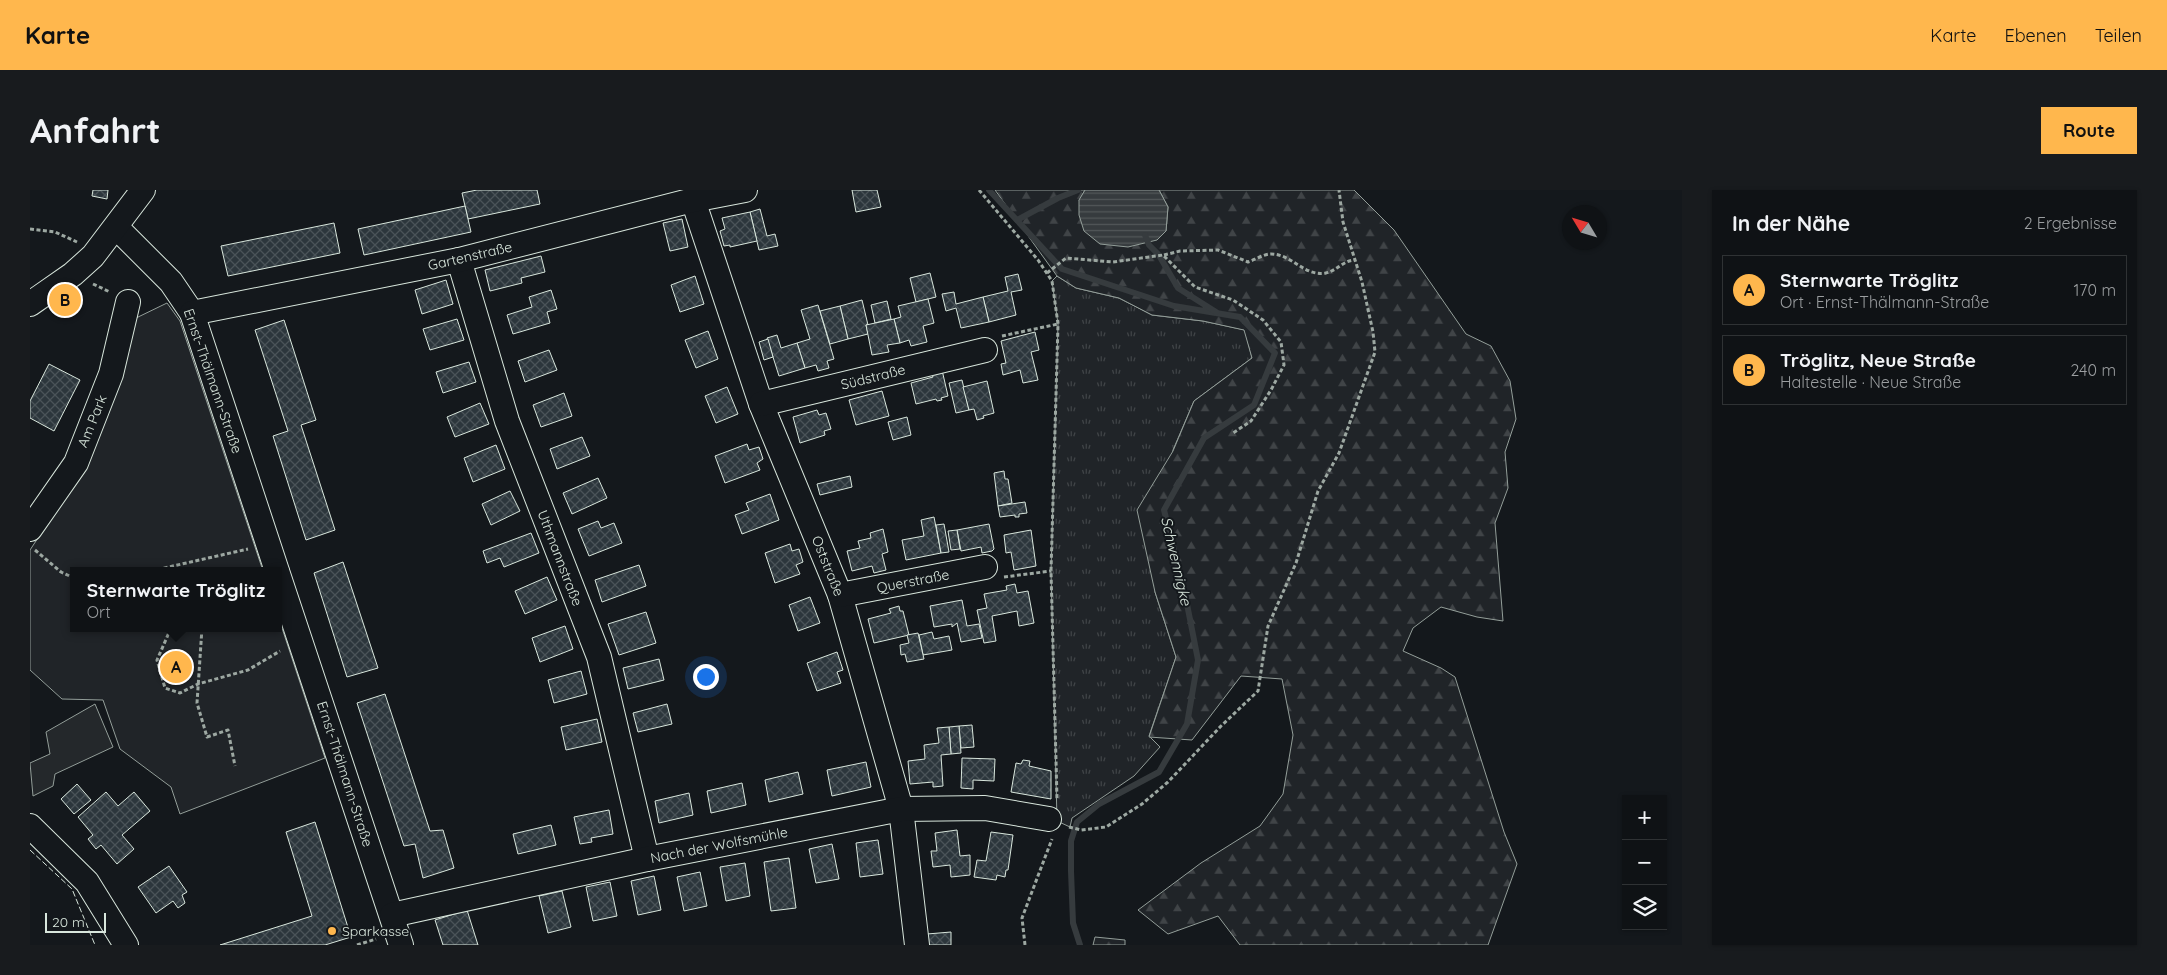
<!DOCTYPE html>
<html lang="de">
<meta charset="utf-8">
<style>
:root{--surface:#0f1215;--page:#181b1e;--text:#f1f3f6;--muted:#9b9ea0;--line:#2f3234;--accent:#ffb74d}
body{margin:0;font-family:Quicksand,sans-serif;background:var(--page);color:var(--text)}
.controls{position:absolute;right:15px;bottom:15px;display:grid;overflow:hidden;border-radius:0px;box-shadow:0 1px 4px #0004}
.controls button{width:45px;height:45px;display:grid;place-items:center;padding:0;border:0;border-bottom:1px solid var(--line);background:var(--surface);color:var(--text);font:25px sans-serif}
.compass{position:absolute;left:1532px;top:15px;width:45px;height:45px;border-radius:50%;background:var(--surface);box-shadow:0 1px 4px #0004;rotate:308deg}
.scale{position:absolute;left:15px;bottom:12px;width:61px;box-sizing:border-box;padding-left:5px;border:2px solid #d8e6dc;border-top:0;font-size:14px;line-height:18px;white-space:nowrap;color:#d8e6dc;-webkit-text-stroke:4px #14181c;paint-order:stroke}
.you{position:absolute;left:675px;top:486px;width:18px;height:18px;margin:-12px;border:4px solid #fff;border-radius:50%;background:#1a73e8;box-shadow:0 0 0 8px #1a73e833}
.badge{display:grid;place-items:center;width:32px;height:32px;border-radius:50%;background:var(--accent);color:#111;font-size:16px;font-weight:700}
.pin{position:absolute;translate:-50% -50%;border:2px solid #fff;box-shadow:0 1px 5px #0006}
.popup{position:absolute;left:40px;top:377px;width:212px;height:65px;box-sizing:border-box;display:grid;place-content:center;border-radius:0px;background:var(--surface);filter:drop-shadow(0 1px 4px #0005);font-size:16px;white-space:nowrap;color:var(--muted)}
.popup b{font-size:19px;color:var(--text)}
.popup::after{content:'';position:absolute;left:50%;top:100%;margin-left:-10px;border:10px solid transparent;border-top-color:var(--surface)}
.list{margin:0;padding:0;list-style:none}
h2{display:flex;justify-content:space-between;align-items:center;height:65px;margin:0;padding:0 20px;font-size:21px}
h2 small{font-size:16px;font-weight:400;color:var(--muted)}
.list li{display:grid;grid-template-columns:32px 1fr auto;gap:15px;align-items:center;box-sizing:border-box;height:70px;margin:0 10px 10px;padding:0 10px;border:1px solid var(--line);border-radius:0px}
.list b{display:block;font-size:19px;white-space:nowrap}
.list p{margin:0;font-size:16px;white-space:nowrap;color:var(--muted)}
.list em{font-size:16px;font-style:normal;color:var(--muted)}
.icon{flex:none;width:28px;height:28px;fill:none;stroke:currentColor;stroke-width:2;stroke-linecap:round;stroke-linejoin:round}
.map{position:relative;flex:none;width:1652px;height:755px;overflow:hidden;border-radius:0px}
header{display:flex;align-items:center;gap:30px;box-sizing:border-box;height:70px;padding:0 25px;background:var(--accent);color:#111}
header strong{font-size:24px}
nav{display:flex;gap:28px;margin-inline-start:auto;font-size:18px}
.intro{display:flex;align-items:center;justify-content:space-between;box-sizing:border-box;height:120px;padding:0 30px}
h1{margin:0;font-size:35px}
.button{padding:12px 22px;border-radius:0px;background:var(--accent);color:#111;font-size:18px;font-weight:700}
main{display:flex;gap:30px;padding:0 30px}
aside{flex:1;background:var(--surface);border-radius:0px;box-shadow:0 1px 4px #0004}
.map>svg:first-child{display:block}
.grass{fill:url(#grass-tufts);stroke:#939e99}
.forest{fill:url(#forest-firs);stroke:#939e99}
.green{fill:#202428;stroke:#939e99}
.parking{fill:#24282b;stroke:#939e99}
.water{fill:url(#water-rules);stroke:#939e99}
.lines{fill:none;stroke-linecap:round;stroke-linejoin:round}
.stream{stroke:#363b3e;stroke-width:6}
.building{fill:url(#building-cross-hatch);stroke:#d8e6dc}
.minor-casing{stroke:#d8e6dc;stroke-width:26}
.path{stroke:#9da8a2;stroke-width:3;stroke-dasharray:4 2.5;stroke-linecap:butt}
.minor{stroke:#14181c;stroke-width:24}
.fence{stroke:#d8e6dc;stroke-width:1;stroke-dasharray:6 2.5;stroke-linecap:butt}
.poi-dot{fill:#ffb74d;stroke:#14181c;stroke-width:2}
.labels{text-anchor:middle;stroke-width:4;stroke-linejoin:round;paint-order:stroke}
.street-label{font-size:14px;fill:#d8e6dc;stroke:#14181c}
.poi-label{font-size:14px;fill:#d8e6dc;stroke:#14181c;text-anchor:start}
.water-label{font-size:15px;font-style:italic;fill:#d8e6dc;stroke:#14181c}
</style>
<header>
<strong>Karte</strong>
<nav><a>Karte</a><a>Ebenen</a><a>Teilen</a></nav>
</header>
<div class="intro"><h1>Anfahrt</h1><a class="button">Route</a></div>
<main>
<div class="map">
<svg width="1652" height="755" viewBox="0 0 1652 755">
<defs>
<pattern id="grass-tufts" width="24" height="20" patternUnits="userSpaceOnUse" patternTransform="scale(1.25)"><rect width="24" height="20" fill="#202428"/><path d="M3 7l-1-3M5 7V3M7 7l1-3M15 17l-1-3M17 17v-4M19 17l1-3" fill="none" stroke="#404447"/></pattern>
<pattern id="forest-firs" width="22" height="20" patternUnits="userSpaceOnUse" patternTransform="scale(1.25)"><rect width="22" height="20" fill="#202428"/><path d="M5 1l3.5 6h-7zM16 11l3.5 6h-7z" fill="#404447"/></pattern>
<pattern id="water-rules" width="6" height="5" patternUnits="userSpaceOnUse" patternTransform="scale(1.25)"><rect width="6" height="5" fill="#363b3e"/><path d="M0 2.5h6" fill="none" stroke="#525759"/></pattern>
<pattern id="building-cross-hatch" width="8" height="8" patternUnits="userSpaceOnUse" patternTransform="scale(1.25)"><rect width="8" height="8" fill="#2c363c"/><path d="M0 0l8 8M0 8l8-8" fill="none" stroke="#4a5358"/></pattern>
</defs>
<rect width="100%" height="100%" fill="#14181c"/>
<path class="grass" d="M1027 86 1046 98 1089 108 1122 125 1173 131 1215 140 1222 168 1164 211 1143 260 1125 402 1146 467 1119 546 1130 557 1104 586 1042 628 1040 637 1027 631 1021 381 1028 134 1022 91Z"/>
<g class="forest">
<path d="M965 0H1055L1049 11 1136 41 1138 17 1129 0H1324L1364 40 1436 144 1461 156 1480 191 1486 229 1475 262 1478 298 1465 333 1473 431 1447 427 1411 417 1383 438 1373 461 1411 478 1425 487 1474 642 1487 674 1458 755H1210L1188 726 1138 744 1108 720 1171 673 1230 636 1253 604 1263 545 1252 489 1211 486 1162 550 1119 547 1146 467 1125 402 1107 320 1143 261 1164 211 1222 168 1214 140 1173 131 1122 125 1089 108 1046 98 1027 86Z"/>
<path d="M1065 747 1095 750V755H1063Z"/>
</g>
<path class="green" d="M137 113 150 131 233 381H44V438H248L249 429 295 568 150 624 141 597 90 559 73 510 32 509 0 480V360L55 277 104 129Z"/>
<path class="parking" d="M65 514 83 557 25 584 23 596 3 606 0 573 20 564 16 542Z"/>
<path class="water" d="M1055 0H1129L1138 17 1136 41 1127 50 1098 57 1070 54 1054 41 1049 25V10Z"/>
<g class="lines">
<g class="stream">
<path d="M959 0 1032 79 1144 116 1210 127 1245 163 1224 215 1174 248 1134 320 1155 404 1168 470 1157 534 1129 582 1069 614 1047 632 1041 651V681L1043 733 1050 755"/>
<path d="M987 30 1028 8 1048 0"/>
<path d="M1115 45 1119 55 1128 64"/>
<path d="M1130 67 1148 98 1186 122"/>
</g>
</g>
<g class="building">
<path d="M63 0H78L77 9 62 6Z"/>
<path d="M447 0H507L510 14 438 29 432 3Z"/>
<path d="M822 0H847L851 17 826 22Z"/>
<path d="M435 16 441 42 334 65 328 39Z"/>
<path d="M730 19 737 46 745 44 748 56 729 60 720 22Z"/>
<path d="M720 22 727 51 700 57V55L694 56 690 41 695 39 692 28Z"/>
<path d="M652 29 658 57 640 61 633 33Z"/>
<path d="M304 33 310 63 198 86 191 56Z"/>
<path d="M511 66 515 82 491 88 492 93 460 101 455 80Z"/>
<path d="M900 83 906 107 886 112 880 88Z"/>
<path d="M988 84 992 100 981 102 986 125 959 132 953 107 978 101 975 87Z"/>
<path d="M665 86 674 114 650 122 641 95Z"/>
<path d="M416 90 423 114 392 124 385 100Z"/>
<path d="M521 100 527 119 517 122 520 133 483 144 477 125 502 117 499 107Z"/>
<path d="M924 102 926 114 953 107 959 132 931 138 926 118 916 121 912 104Z"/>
<path d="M898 109 904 133 893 136 897 152 881 156 879 150 870 153 864 129 871 127 868 116Z"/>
<path d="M832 110 838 135H836L838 144 818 149 810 116Z"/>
<path d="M857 111 861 129 845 133 841 115Z"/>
<path d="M788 115 804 169 797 171 799 178 788 181 786 175 775 178 767 153 780 149 771 120Z"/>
<path d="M810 116 818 149 800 154 790 121Z"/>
<path d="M427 129 434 150 400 160 393 139Z"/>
<path d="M864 129 870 153 857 155 859 162 842 165 836 135Z"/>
<path d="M254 130 286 230 271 235 305 340 276 350 243 246 258 241 225 140Z"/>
<path d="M678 141 688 169 666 178 655 150Z"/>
<path d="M1005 142 1009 160 1001 162 1008 190 993 193 990 180 973 185 971 174 976 173 971 151Z"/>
<path d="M747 145 751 158 767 153 775 178 749 186 737 148Z"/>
<path d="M738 149 743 167 734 170 729 152Z"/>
<path d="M519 160 527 180 495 192 488 171Z"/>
<path d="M439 172 446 192 413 203 406 182Z"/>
<path d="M19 174 50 190 24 241 0 228V211Z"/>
<path d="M912 180 918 206 911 208 912 210 907 211 906 209 886 214 881 193 903 187 901 182Z"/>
<path d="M932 190 939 220 926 223 919 193Z"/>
<path d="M957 191 964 223 953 226 954 228 947 230 944 219 939 220 933 197Z"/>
<path d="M697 197 708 224 686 233 675 206Z"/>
<path d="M852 201 859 226 826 235 819 210Z"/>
<path d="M534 203 542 226 511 237 503 215Z"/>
<path d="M450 213 459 234 425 247 417 227Z"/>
<path d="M787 220 789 225 796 223 801 239 794 241 795 245 770 253 763 227Z"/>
<path d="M877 227 881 245 863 250 858 232Z"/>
<path d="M552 247 560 266 527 279 520 259Z"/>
<path d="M717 254 719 260 729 257 733 269 727 273 730 280 695 293 685 266Z"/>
<path d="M466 255 475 279 443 292 434 268Z"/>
<path d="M974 281 975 289H978L982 313 968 316 964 283Z"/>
<path d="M820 286 822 297 790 305 787 294Z"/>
<path d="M568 288 577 308 542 324 533 303Z"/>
<path d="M480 301 490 321 461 335 452 314Z"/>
<path d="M740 304 749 330 712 344 705 325 719 320 716 313Z"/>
<path d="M995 312 997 323 989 324V327H985V325L970 327 968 316Z"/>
<path d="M904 327 911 363 876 370 872 350 894 346 891 330Z"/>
<path d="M568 331 571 338 584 333 592 353 559 366 548 339Z"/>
<path d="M914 334 919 362 911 363 906 335Z"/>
<path d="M959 334 964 359 962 361 952 363 951 357 931 361 927 340Z"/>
<path d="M853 339 858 362 852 364 856 380 844 383 842 376 822 381 817 361 830 358 828 351 841 348 840 343Z"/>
<path d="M927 340 930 359 921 360 918 341Z"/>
<path d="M1001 340 1006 376 984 380 981 362 976 363 974 345Z"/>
<path d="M501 343 509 363 474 377 470 368 457 373 453 361Z"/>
<path d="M760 354 762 361 769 359 773 372 766 375 770 384 745 393 735 363Z"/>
<path d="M313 372 348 478 317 487 284 383Z"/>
<path d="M609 375 616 396 572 412 565 390Z"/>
<path d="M517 387 527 410 495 424 485 401Z"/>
<path d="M985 394 987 403 998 401 1004 433 989 436 987 421 962 426 966 451 954 453 947 420 957 418 954 404 977 400 976 396Z"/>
<path d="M780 407 790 433 768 441 759 415Z"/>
<path d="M932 410 937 436 949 434 952 448 931 452 927 433 922 437V434L904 437 900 416Z"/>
<path d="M869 416 870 421H873L879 445 844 453 838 429 861 423 859 419Z"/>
<path d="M616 422 626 453 589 465 578 434Z"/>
<path d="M535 436 543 459 510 472 502 448Z"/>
<path d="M902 442 904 449 919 446 922 460 893 465 889 445Z"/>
<path d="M888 443 894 469 877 472 875 464 871 465 870 455 879 453 877 445Z"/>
<path d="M807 462 813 480 807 482 811 493 787 501 777 473Z"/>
<path d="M629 469 634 490 598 499 593 478Z"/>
<circle cx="146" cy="478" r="7"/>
<path d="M551 481 557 504 524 513 518 490Z"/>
<path d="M355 504 400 641 413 640 424 678 393 688 385 654 374 656 327 513Z"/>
<path d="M637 514 642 534 608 542 603 523Z"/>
<path d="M567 529 572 552 536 560 531 537Z"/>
<path d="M942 535 944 557 931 558 929 536Z"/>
<path d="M929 536 931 563 921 564 919 537Z"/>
<path d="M919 537 921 564 911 565 913 596 903 597V592L880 594 878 571 895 569 894 555 909 553 907 538Z"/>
<path d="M932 568 965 569 964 591 943 590V599L931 598Z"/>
<path d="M993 570 1000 571 999 576 1021 581V609L981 602 986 573 991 574Z"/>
<path d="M836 572 841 597 802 606 797 580Z"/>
<path d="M768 582 773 604 739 612 735 590Z"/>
<path d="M712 593 716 615 681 623 677 601Z"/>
<path d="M47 594 61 610 44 624 31 609Z"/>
<path d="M76 602 88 616 104 602 120 621 92 645 104 659 87 674 71 655 66 659 58 649 63 645 48 627Z"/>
<path d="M659 603 663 625 629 633 625 611Z"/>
<path d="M579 620 583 644 561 648 562 652 550 654 544 627Z"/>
<path d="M285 632 321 747 295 755H190L282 726 256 642Z"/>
<path d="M521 635 526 655 488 664 483 644Z"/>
<path d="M927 640 930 666 940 665V685L921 687 920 675 903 677 901 661H907L905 643Z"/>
<path d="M961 642 983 645 978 680H976L975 687 967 685 966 690 944 687 947 670 956 671Z"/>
<path d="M848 650 853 684 830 687 826 653Z"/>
<path d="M802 654 809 689 786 693 779 659Z"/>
<path d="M759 668 766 718 741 721 734 672Z"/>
<path d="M715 673 720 706 696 711 690 677Z"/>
<path d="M139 676 157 702 152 705 155 713 148 718 143 711 126 723 108 697Z"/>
<path d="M670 682 677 716 654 721 647 687Z"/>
<path d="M624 686 631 720 608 725 601 691Z"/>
<path d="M580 692 587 726 563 731 556 697Z"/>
<path d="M532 701 541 737 518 743 509 706Z"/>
<path d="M437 720 448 755H413L405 730Z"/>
<path d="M921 742V755H898L897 744Z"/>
</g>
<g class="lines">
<defs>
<g id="minor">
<path d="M663 10 731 214 810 405 871 619 887 755"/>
<path d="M87 38 141 92 162 123 247 381"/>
<path d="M429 70 477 231 569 467 617 669"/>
<path d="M0 114 43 84 63 66 113 0"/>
<path d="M162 123 429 70 663 10 715 0"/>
<path d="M731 214 955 160"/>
<path d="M0 339 46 273 81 184 98 112"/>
<path d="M248 384 371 755"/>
<path d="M810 405 955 377"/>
<path d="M0 636 57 692 96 755"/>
<path d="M362 725 617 669 871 619 955 618 1019 629"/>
</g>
</defs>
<use href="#minor" class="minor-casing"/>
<g class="path">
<path d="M949 0 1008 70 1022 91 1028 134 1021 381 1027 609"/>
<path d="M0 39 25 42 47 52"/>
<path d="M1134 65 1150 61 1188 60 1218 72C1224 70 1234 64 1241 64 1262 64 1274 87 1296 83 1306 81 1313 71 1324 70"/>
<path d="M1017 83 1036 68 1083 72 1133 65 1165 97 1203 110 1233 130 1251 152 1254 175 1241 200 1221 231 1203 243"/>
<path d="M63 94 80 102"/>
<path d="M972 146 1028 134"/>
<path d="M5 360 31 382 44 388"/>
<path d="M121 381 218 359"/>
<path d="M974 387 1021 381"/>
<path d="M141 438 127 470 135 498 150 503 168 494 218 480 250 461"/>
<path d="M172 438 167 513 177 547 198 540 205 576"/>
<path d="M1039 637 1051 640 1076 637 1112 614 1138 592 1191 536 1228 501 1238 436 1266 373 1288 301 1309 263 1345 162 1343 142 1332 92 1313 32 1309 0"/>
<path d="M327 755 346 749"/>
<path d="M995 755 992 728 1022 649"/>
</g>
<use href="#minor" class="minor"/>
<path class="fence" d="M0 660 42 699 65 755"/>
</g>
<circle class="poi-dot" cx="302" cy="741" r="5"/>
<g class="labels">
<g class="street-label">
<text transform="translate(440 66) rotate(-13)" y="5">Gartenstraße</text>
<text transform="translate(843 187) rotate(-14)" y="5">Südstraße</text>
<text transform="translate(183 191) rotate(71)" y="5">Ernst-Thälmann-Straße</text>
<text transform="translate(62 231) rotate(-68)" y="5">Am Park</text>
<text transform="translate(530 368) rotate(69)" y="5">Uthmannstraße</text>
<text transform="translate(798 376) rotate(68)" y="5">Oststraße</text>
<text transform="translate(883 391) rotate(-11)" y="5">Querstraße</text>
<text transform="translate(315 584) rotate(72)" y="5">Ernst-Thälmann-Straße</text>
<text transform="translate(689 655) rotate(-11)" y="5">Nach der Wolfsmühle</text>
</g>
<g class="poi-label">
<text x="312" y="746">Sparkasse</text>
</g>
<g class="water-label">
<text transform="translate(1146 371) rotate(77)" y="5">Schwennigke</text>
</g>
</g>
</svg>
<div class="controls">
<button>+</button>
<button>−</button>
<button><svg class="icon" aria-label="layers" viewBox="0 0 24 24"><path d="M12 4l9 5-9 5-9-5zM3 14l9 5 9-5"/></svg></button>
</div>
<svg class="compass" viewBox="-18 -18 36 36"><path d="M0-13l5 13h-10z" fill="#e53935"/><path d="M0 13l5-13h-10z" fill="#9b9ea0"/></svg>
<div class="scale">20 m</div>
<div class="you"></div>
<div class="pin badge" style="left:146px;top:477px">A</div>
<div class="popup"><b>Sternwarte Tröglitz</b>Ort</div>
<div class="pin badge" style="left:35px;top:110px">B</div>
</div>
<aside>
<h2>In der Nähe<small>2 Ergebnisse</small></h2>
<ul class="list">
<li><span class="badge">A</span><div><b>Sternwarte Tröglitz</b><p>Ort · Ernst-Thälmann-Straße</p></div><em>170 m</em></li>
<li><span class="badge">B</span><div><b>Tröglitz, Neue Straße</b><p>Haltestelle · Neue Straße</p></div><em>240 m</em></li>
</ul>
</aside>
</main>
